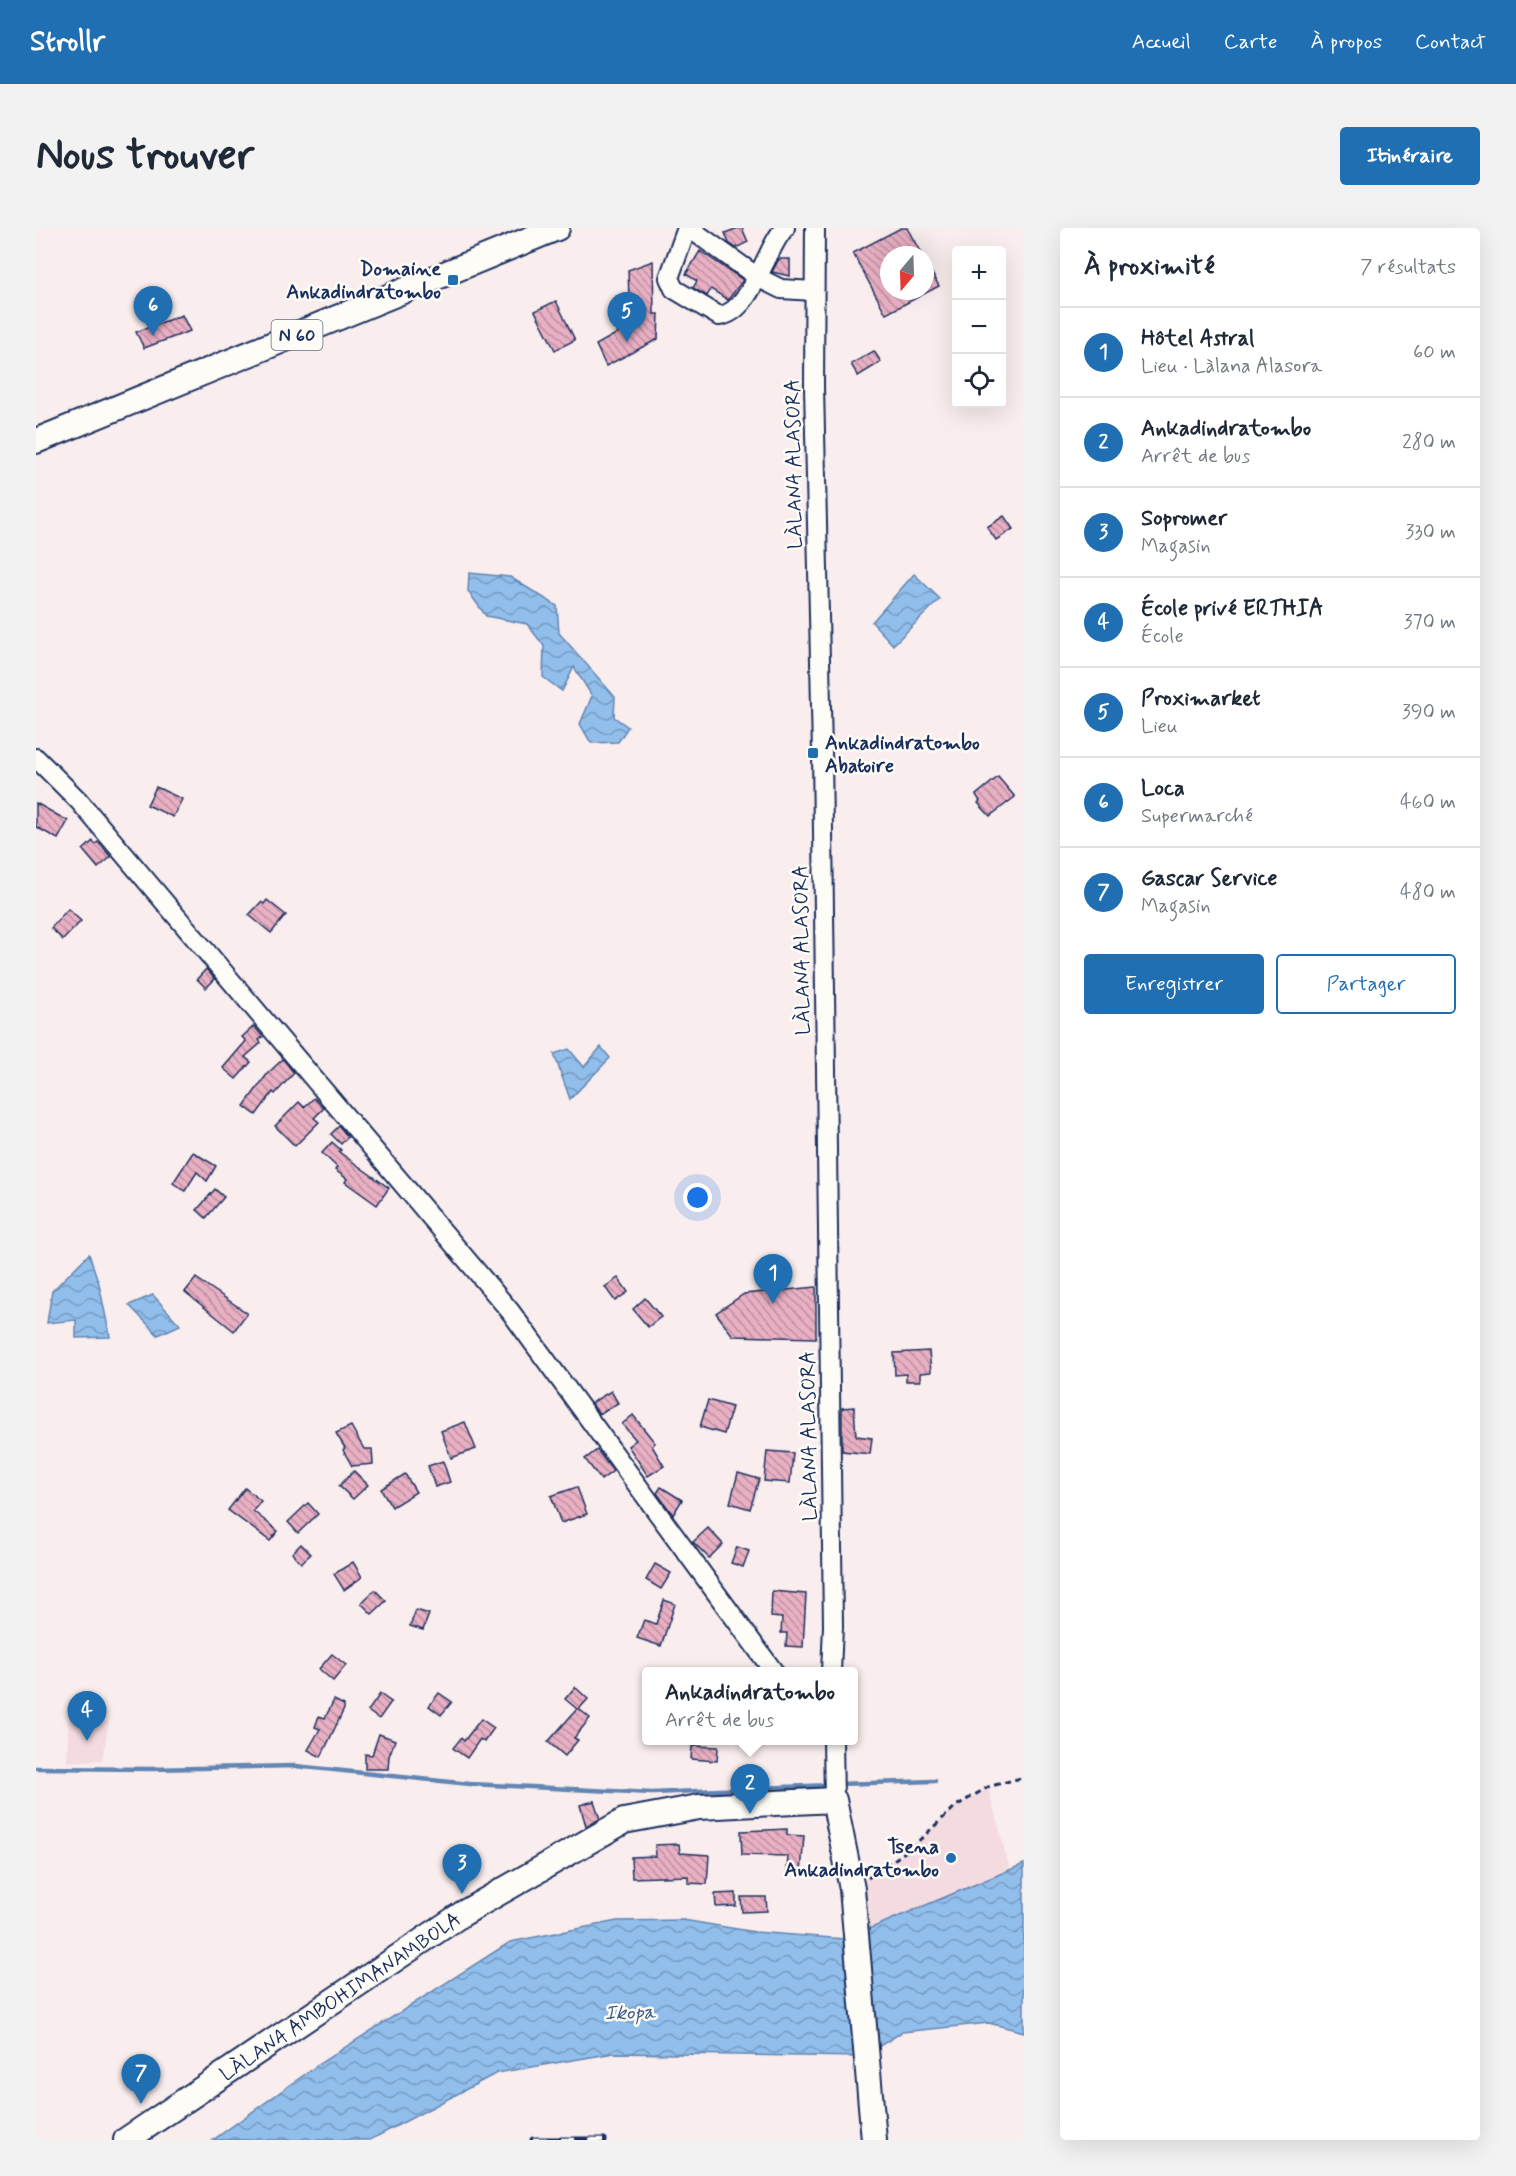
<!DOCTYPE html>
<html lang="fr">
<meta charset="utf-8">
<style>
:root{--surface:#fff;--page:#f2f2f3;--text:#1f2937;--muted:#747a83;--line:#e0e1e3;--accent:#1f6fb2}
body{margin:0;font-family:Mynerve,sans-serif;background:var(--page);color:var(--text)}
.controls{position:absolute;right:18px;top:18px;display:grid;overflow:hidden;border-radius:6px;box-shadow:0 6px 24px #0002}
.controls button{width:54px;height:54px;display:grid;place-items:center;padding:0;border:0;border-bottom:2px solid var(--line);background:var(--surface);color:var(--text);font:30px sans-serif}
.compass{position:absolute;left:844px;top:18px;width:54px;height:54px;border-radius:50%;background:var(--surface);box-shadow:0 6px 24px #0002;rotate:199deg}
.you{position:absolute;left:662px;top:970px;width:21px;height:21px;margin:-15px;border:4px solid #fff;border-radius:50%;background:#1a73e8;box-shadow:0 0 0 9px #1a73e833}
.badge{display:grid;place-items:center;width:39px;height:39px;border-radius:50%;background:var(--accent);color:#fff;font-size:20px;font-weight:700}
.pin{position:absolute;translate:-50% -50px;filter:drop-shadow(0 2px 3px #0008)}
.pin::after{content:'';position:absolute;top:32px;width:21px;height:18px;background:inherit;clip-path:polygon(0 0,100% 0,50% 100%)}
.popup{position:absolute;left:606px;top:1439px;width:216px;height:78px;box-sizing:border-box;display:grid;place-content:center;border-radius:6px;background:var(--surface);filter:drop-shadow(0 2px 4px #0005);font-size:20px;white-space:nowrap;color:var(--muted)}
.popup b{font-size:22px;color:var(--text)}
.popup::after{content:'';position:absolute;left:50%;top:100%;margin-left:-12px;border:12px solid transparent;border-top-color:var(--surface)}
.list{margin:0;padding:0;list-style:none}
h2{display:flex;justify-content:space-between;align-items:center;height:78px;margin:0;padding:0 24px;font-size:26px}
h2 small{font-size:20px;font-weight:400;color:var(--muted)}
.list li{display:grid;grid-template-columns:39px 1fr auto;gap:18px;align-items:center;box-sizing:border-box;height:90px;padding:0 24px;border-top:2px solid var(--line)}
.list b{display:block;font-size:22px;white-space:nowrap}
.list p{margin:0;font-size:20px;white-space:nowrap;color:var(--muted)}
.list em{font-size:20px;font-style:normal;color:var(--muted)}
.actions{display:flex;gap:12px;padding:18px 24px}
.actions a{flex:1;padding:14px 0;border:2px solid var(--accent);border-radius:6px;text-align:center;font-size:21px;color:var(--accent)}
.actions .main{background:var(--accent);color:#fff}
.icon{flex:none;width:33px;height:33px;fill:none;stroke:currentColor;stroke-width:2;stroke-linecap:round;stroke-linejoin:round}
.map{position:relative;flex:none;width:988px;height:1912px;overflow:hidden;border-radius:6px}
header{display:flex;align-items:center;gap:36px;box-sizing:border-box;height:84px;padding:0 30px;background:var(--accent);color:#fff}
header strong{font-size:28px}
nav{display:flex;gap:33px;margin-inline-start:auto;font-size:21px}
.intro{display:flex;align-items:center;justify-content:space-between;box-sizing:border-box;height:144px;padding:0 36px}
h1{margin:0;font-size:42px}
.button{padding:15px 27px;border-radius:6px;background:var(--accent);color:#fff;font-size:21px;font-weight:700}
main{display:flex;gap:36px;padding:0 36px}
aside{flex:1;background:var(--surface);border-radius:6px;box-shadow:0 6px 24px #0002}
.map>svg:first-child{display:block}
.built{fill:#f4dbe0}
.water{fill:url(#water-waves);stroke:#6285b3;stroke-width:1.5}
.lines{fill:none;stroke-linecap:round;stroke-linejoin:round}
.stream{stroke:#6285b3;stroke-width:4.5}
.building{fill:url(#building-back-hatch);stroke:#1b2f5e;stroke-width:1.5}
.minor-casing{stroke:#1b2f5e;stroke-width:22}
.major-casing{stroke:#1b2f5e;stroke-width:28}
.path{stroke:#1b2f5e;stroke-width:3;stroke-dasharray:6 4.5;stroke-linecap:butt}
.minor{stroke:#fdfcf7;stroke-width:18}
.major{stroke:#fdfcf7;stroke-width:24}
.rail-casing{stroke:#1b2f5e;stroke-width:7}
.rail{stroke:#fdfcf7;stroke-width:4.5;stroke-dasharray:14;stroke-linecap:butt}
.poi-dot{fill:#1f6fb2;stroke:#fdfcf7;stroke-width:2}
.labels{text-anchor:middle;stroke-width:5;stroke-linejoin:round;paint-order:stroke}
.shield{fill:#fdfcf7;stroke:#5f6c8c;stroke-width:1.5}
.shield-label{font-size:18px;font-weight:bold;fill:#1b2f5e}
.poi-label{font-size:20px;font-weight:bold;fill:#1b2f5e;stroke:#fdfcf7;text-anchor:end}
.street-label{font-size:20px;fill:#1b2f5e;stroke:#fdfcf7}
.water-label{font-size:21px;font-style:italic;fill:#3e5a88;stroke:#fdfcf7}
</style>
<header>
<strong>Strollr</strong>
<nav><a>Accueil</a><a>Carte</a><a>À propos</a><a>Contact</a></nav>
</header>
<div class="intro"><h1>Nous trouver</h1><a class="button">Itinéraire</a></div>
<main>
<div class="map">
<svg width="988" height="1912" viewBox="0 0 988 1912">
<defs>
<pattern id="water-waves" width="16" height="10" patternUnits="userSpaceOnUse" patternTransform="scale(1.5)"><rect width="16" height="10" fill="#91beeb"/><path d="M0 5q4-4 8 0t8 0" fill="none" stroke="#769bc2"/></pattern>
<pattern id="building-back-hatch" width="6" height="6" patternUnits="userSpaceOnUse" patternTransform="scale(1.5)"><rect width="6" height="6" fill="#e9b0c3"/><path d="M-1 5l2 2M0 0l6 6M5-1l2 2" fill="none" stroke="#bc90a2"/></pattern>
</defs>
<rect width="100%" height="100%" fill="#f9eded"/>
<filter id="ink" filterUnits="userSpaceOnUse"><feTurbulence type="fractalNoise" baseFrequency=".0167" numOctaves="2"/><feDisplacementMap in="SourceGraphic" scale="12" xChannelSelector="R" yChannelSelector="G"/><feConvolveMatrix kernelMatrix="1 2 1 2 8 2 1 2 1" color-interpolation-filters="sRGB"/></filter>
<g filter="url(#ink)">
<g class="built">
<path d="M33 1480 73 1494 66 1532 31 1534Z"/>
<path d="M952 1559 974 1642 809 1711 816 1661 876 1619 920 1578Z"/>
</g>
<g class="water">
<path d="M433 345 474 349 521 378 523 405 579 469 578 489 592 499 582 514 555 515 544 496 556 468 538 439 526 463 507 449 508 418 491 396 450 388 432 363Z"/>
<path d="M878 346 904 371 857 417 836 394Z"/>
<path d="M565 819 574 830 534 871 518 826 533 821 548 839Z"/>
<path d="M53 1026 63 1056 74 1109 40 1110V1092L11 1095 16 1063Z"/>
<path d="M117 1067 144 1097 122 1107 93 1077Z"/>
<path d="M988 1636V1804L953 1795 866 1804 826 1829 578 1825 461 1845 334 1912H177L286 1834 474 1714 581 1693 647 1692 719 1704 809 1711Z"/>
</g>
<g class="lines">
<g class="stream">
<path d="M0 1540 114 1541 259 1538 434 1556 616 1565 794 1557"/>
<path d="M802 1556 899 1553"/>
</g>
</g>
<g class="building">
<path d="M702 0H706L712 14 700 20 693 15 689 5Z"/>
<path d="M865 0H871L886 27H853V63H889V33L903 58 850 86 817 25Z"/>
<path d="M664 23 707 52 692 72 675 61 671 68 657 60 661 53 650 46Z"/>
<path d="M743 31H754V48L736 44Z"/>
<path d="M617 33 618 86H623L622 111 570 138 560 117 594 98 592 42Z"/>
<path d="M520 73 539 112 519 122 499 83Z"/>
<path d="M146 87 154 103 108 120 100 104Z"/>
<path d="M838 123 845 134 822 148 815 136Z"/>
<path d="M968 288 977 301 960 312 951 299Z"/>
<path d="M962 549 979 569 954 588 942 575 944 573 940 567Z"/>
<path d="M120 559 146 571 137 589 111 577Z"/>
<path d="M0 575 32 593 22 611 0 599Z"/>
<path d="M57 613 59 616 62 614 75 629 62 640 47 622Z"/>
<path d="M231 672 250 687 235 705 213 687 225 674 228 676Z"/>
<path d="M32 681 45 693 27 712 15 700Z"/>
<path d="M170 741 179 751 170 760 161 751Z"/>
<path d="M218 798 227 809 223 812 225 815 209 829 215 834 200 851 187 840 210 813 206 809Z"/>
<path d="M247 831 258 845 239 866 237 864 220 887 208 878 232 845Z"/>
<path d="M278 870 288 880 278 890 283 894 259 918 239 898 263 874 268 879Z"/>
<path d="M303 898 312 909 305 916 295 906Z"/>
<path d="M296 914 305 922 303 924 353 960 341 977 309 954 311 951 299 942 301 939 286 925Z"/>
<path d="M157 924 180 938 171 953 161 944 149 963 137 955Z"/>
<path d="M179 961 188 969 170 990 161 982Z"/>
<path d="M160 1050 211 1085 198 1103 149 1064Z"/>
<path d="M582 1050 592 1064 579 1073 569 1059Z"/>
<path d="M780 1059V1110L697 1108 680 1085 708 1066Z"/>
<path d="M609 1070 625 1089 612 1099 597 1081Z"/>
<path d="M893 1123 895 1144 884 1145V1153H870V1146L859 1147 858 1125Z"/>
<path d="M575 1163 582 1175 563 1186 555 1175Z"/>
<path d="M672 1172 696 1179 688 1206 664 1199Z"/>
<path d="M818 1179 820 1208 836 1210 834 1226 806 1223V1180Z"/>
<path d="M597 1187 619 1215 616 1218 628 1238 612 1248 592 1218 600 1212 586 1196Z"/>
<path d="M429 1194 440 1221 415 1230 405 1203Z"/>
<path d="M315 1198 328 1221H336L337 1236 316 1238 307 1222 309 1220 300 1205Z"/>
<path d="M561 1222 577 1243 565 1252 549 1231Z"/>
<path d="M731 1223 757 1225 754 1255 728 1253Z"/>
<path d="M407 1233 414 1254 399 1259 392 1238Z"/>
<path d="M318 1243 332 1257 317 1271 303 1258Z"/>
<path d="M702 1245 723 1251 714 1281 694 1275Z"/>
<path d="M369 1246 380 1264 356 1279 345 1261Z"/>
<path d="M541 1259 551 1286 525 1295 515 1268Z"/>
<path d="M625 1259 646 1272 637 1287 621 1265Z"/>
<path d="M209 1260 225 1273 217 1283 242 1303 234 1313 192 1282Z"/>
<path d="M272 1275 282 1286 262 1305 252 1294Z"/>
<path d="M672 1300 687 1316 673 1330 657 1314Z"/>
<path d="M265 1316 275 1326 265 1335 256 1325Z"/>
<path d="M701 1319 713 1323 707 1339 695 1335Z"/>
<path d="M317 1334 326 1349 308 1362 298 1346Z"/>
<path d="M619 1336 635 1345 625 1361 610 1352Z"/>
<path d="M339 1362 350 1373 336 1386 325 1375Z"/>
<path d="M736 1363 770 1366 767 1419 750 1418 751 1405H745L746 1390 735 1389Z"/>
<path d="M628 1372 639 1376 625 1418 601 1410 608 1392 620 1396Z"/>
<path d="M380 1382 393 1386 387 1402 374 1398Z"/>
<path d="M296 1426 310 1437 297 1453 283 1441Z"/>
<path d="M539 1459 552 1471 543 1481 554 1490 538 1510 542 1512 529 1528 512 1514 541 1481 529 1471Z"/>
<path d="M403 1465 416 1474 405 1487 393 1478Z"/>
<path d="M344 1466 355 1474 343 1491 332 1483Z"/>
<path d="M298 1472 308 1477V1481L285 1529 272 1522 284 1501 279 1499 283 1488 289 1490Z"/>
<path d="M445 1491 458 1500 448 1514 444 1511 431 1530 417 1520 425 1510 428 1513Z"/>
<path d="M343 1506 359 1512 353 1528 352 1541H329V1526L336 1527Z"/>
<path d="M656 1518 682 1519 681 1533 655 1531Z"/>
<path d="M558 1573 564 1591 550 1598 544 1577Z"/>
<path d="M751 1601V1607L768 1608 765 1644 751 1643 752 1628 706 1627 705 1603Z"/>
<path d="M643 1616 644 1625 673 1627 671 1656 652 1655V1648L596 1650 595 1629 620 1628 619 1617Z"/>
<path d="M700 1665V1678L680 1679 679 1666Z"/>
<path d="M705 1669H730L731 1683 706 1684Z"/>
</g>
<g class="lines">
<defs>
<g id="minor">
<path d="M651 0 633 50 638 61 683 88C716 85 730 18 749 0"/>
<path d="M653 0 723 50 745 61 778 63"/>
<path d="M779 0 778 158 786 524 797 1398 795 1444"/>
<path d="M0 530 43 573 474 1083 738 1444"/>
<path d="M797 1512 798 1572"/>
</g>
<g id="major">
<path d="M0 213 521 0"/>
<path id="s1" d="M90 1912 426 1686 588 1593 663 1579 798 1572 816 1661 838 1912"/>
</g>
</defs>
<use href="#minor" class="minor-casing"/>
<use href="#major" class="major-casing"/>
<path class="path" d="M832 1650 876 1619 920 1578 952 1559 988 1549"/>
<use href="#minor" class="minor"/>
<use href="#major" class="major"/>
<defs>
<path id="rail" d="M497 1912H568"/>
</defs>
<use href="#rail" class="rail-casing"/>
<use href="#rail" class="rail"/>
</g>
</g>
<g class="poi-dot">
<rect x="411" y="46" width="12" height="12" rx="3"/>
<rect x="771" y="519" width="12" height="12" rx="3"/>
<circle cx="915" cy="1630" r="6"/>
</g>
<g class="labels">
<rect class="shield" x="235.5" y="92" width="51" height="30" rx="4.5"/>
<g class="shield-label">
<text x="261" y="113">N 60</text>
</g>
<g class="poi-label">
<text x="405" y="47">Domaine<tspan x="405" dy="23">Ankadindratombo</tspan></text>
<text x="789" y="521" text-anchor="start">Ankadindratombo<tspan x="789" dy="23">Abatoire</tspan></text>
<text x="903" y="1625">Tsena<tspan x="903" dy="23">Ankadindratombo</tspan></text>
</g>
<g class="street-label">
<text transform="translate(757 236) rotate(-91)" y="7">LÀLANA ALASORA</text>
<text transform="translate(765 722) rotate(-91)" y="7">LÀLANA ALASORA</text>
<text transform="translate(772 1208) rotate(-91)" y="7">LÀLANA ALASORA</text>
<text dy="7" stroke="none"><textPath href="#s1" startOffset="258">LÀLANA AMBOHIMANAMBOLA</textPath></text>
</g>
<g class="water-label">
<text transform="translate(594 1784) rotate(-1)" y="7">Ikopa</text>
</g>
</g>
</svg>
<div class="controls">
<button>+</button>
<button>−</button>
<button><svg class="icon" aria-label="locate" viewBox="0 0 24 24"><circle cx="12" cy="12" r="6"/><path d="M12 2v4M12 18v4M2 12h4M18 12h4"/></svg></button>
</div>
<svg class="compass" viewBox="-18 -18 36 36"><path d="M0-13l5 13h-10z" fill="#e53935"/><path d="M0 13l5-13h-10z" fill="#747a83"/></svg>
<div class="you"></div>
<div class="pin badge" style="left:737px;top:1076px">1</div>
<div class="pin badge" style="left:714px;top:1586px">2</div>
<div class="popup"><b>Ankadindratombo</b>Arrêt de bus</div>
<div class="pin badge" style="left:426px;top:1666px">3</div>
<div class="pin badge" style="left:51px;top:1513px">4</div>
<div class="pin badge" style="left:591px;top:114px">5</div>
<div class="pin badge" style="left:117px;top:108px">6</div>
<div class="pin badge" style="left:105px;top:1876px">7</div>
</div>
<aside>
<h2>À proximité<small>7 résultats</small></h2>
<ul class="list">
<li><span class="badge">1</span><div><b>Hôtel Astral</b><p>Lieu · Làlana Alasora</p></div><em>60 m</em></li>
<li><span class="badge">2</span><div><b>Ankadindratombo</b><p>Arrêt de bus</p></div><em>280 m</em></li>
<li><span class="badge">3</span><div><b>Sopromer</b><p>Magasin</p></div><em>330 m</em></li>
<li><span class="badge">4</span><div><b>École privé ERTHIA</b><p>École</p></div><em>370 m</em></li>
<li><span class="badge">5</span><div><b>Proximarket</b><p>Lieu</p></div><em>390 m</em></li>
<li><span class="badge">6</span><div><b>Loca</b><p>Supermarché</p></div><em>460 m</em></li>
<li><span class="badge">7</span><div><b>Gascar Service</b><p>Magasin</p></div><em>480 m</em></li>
</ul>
<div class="actions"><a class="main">Enregistrer</a><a>Partager</a></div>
</aside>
</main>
